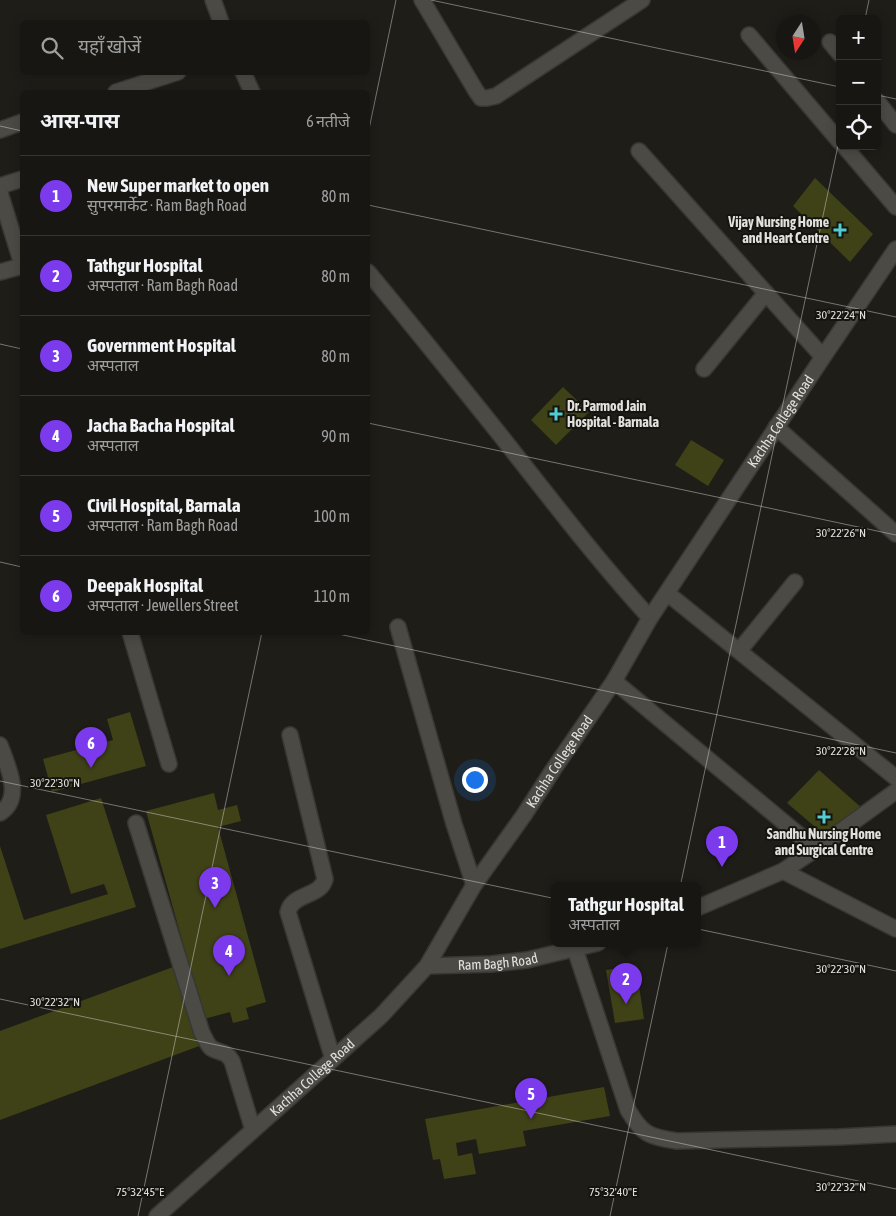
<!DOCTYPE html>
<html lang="hi">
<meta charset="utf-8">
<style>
:root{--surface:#171612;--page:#201f1b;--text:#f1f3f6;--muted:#9e9f9f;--line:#363532;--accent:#7c3aed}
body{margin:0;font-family:"Asap Condensed","Noto Sans Devanagari",sans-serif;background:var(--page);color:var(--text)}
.controls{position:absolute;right:15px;top:15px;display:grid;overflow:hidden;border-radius:8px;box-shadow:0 2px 12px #0003}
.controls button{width:45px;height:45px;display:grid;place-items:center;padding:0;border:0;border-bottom:1px solid var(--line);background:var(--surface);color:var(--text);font:25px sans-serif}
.compass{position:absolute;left:776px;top:15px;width:45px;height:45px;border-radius:50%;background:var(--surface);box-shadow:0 2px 12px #0003;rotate:192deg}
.you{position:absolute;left:474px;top:779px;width:18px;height:18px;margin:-12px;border:4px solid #fff;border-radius:50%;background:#1a73e8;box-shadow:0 0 0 8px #1a73e833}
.badge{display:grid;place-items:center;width:32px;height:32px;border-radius:50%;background:var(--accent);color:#fff;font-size:16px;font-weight:700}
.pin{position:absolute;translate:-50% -41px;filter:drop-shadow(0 1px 2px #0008)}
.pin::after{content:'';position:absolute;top:26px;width:18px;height:15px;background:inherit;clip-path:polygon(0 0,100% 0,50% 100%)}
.popup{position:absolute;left:551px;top:882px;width:150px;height:65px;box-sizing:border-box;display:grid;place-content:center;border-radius:8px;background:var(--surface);filter:drop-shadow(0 1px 4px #0005);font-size:16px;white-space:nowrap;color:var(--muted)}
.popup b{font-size:19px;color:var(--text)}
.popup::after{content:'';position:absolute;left:50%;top:100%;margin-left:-10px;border:10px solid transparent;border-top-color:var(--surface)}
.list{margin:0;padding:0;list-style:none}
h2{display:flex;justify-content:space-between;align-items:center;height:65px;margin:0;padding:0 20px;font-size:21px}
h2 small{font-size:16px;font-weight:400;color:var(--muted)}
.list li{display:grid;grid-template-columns:32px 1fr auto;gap:15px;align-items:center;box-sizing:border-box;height:80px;padding:0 20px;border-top:1px solid var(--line)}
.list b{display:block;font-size:19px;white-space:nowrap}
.list p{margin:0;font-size:16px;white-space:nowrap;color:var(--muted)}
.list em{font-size:16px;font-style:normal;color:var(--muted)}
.icon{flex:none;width:28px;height:28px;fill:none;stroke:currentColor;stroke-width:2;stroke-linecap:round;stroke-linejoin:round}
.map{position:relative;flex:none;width:896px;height:1216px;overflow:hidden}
.search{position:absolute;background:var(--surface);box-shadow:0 2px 12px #0003;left:20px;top:20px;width:350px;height:55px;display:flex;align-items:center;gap:12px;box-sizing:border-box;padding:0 18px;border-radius:8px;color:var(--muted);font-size:19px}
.panel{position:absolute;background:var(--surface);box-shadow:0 2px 12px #0003;left:20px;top:90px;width:350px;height:545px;border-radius:8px}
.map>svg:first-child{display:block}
.building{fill:#3f4117}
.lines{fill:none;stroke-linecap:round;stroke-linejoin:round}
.minor-casing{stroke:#393734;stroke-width:18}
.minor{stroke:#4c4a44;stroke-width:15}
.ticks{fill:none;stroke:#e2e1dd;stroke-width:1;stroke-opacity:0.45}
.poi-dot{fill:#51ccd1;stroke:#16140f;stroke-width:2}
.labels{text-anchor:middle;stroke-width:4;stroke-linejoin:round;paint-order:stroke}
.poi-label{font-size:14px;font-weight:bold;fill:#e2e1dd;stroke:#16140f;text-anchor:end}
.street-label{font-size:14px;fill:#e2e1dd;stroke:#16140f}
.ticks-label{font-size:12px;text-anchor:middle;fill:#e2e1dd;stroke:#16140f;stroke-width:4;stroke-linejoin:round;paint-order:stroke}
</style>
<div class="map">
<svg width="896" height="1216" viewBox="0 0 896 1216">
<rect width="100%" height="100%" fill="#1f1d18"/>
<g class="building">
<path d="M815 178 873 234 850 262 793 206Z"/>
<path d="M563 387 589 412 556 445 531 420Z"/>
<path d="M691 440 724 460 708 486 675 465Z"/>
<path d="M130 712 146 766 52 792 43 759 113 740 107 719Z"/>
<path d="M819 770 864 810 827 837 787 803Z"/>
<path d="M214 793 218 810 237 805 241 821 218 827 266 1002 246 1008 249 1019 233 1023 230 1012 204 1019 146 811Z"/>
<path d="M101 798 136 907 0 949V846L24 920 108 894 104 884 71 894 46 815Z"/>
<path d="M636 966 644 1019 615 1023 606 970Z"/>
<path d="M173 967 202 1045 0 1120V1031Z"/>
<path d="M604 1087 610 1116 523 1131 526 1146 479 1154 476 1139 456 1143 458 1156 472 1153 476 1174 444 1179 440 1159 433 1160 425 1119Z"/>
</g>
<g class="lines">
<defs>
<g id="minor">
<path d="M213 0 221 22"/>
<path d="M422 0 476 91 481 98H487L496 96 642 0"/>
<path d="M749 35 840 142"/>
<path d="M830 42 840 54"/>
<path d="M243 72 252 92"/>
<path d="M116 92 178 72"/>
<path d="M877 101 896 125"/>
<path d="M0 130 22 122"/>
<path d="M844 146 896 207"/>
<path d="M639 151 823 357"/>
<path d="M0 186 22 179"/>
<path d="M0 193 22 264"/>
<path d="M0 272 22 266"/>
<path d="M368 272C413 326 457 381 501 436 550 498 597 560 650 618"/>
<path d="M704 369 766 293"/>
<path d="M776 427 896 534"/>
<path d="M667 593 896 778"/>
<path d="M398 627 454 824 474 885"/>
<path d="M130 632 169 764"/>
<path d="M739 651 795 582"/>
<path d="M614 681 816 849"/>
<path d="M290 735 325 879C321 897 292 893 288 912L333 1059"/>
<path d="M0 745C7 765 24 798 0 813"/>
<path d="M136 823 202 1033C205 1038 207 1044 211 1048 221 1054 225 1050 232 1061L253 1130"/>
<path d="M783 871 896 929"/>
<path d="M697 908 783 871 816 849 896 791"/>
<path d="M575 949 628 1110C642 1134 649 1137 677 1141L839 1137 896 1134"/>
<path id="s1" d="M427 966 491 964 527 960 598 943"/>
<path id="s2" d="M157 1216 381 1016 427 966 474 885 524 815 553 770 614 681 650 618 823 357 896 249"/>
</g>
</defs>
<use href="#minor" class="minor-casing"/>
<use href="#minor" class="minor"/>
</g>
<path class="ticks" d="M431 0 840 87M865 19 869 0M877 95 896 99M0 126 22 131M368 134 396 0M368 205 896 317M0 344 22 349M368 423 896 535M0 562 22 567M329 632 896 753M0 781 896 971M0 999 896 1189M138 1216 262 632M610 1216 840 136"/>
<g class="poi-dot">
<path d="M837.5 222.5h5v5h5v5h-5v5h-5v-5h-5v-5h5z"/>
<path d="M553.5 406.5h5v5h5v5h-5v5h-5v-5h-5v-5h5z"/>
<path d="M821.5 809.5h5v5h5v5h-5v5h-5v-5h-5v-5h5z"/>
</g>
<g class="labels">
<g class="poi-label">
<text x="829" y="227">Vijay Nursing Home<tspan x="829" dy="16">and Heart Centre</tspan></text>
<text x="567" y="411" text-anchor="start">Dr. Parmod Jain<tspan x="567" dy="16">Hospital - Barnala</tspan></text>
<text x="824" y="839" text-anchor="middle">Sandhu Nursing Home<tspan x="824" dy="16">and Surgical Centre</tspan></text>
</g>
<g class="street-label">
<text dy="5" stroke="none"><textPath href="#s2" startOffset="1018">Kachha College Road</textPath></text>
<text dy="5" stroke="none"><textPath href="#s2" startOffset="612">Kachha College Road</textPath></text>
<text dy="5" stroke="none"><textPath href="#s1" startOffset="71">Ram Bagh Road</textPath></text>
<text dy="5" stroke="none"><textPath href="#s2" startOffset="208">Kachha College Road</textPath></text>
</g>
</g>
<g class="ticks-label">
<text x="841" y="319">30°22'24"N</text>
<text x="841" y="537">30°22'26"N</text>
<text x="841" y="755">30°22'28"N</text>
<text x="55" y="787">30°22'30"N</text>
<text x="841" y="973">30°22'30"N</text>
<text x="55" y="1006">30°22'32"N</text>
<text x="841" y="1191">30°22'32"N</text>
<text x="140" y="1196">75°32'45"E</text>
<text x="613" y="1196">75°32'40"E</text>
</g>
</svg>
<div class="controls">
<button>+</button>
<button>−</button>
<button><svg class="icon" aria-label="locate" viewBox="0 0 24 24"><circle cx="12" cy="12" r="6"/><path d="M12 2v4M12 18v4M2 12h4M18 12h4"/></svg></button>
</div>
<svg class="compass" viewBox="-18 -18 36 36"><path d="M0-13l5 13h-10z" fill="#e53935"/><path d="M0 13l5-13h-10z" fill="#9e9f9f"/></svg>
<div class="you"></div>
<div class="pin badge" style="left:722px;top:867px">1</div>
<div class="pin badge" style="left:626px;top:1004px">2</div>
<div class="popup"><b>Tathgur Hospital</b>अस्पताल</div>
<div class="pin badge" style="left:215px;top:908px">3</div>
<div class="pin badge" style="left:229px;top:976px">4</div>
<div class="pin badge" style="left:531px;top:1119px">5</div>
<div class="pin badge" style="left:91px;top:768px">6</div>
<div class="search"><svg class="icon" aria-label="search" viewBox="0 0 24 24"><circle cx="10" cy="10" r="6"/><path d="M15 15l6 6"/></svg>यहाँ खोजें</div>
<section class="panel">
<h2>आस-पास<small>6 नतीजे</small></h2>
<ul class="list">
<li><span class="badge">1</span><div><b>New Super market to open</b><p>सुपरमार्केट · Ram Bagh Road</p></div><em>80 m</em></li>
<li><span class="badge">2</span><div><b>Tathgur Hospital</b><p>अस्पताल · Ram Bagh Road</p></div><em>80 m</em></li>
<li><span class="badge">3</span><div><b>Government Hospital</b><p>अस्पताल</p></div><em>80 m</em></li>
<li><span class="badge">4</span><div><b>Jacha Bacha Hospital</b><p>अस्पताल</p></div><em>90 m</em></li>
<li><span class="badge">5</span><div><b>Civil Hospital, Barnala</b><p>अस्पताल · Ram Bagh Road</p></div><em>100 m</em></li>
<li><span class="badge">6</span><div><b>Deepak Hospital</b><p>अस्पताल · Jewellers Street</p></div><em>110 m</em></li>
</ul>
</section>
</div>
